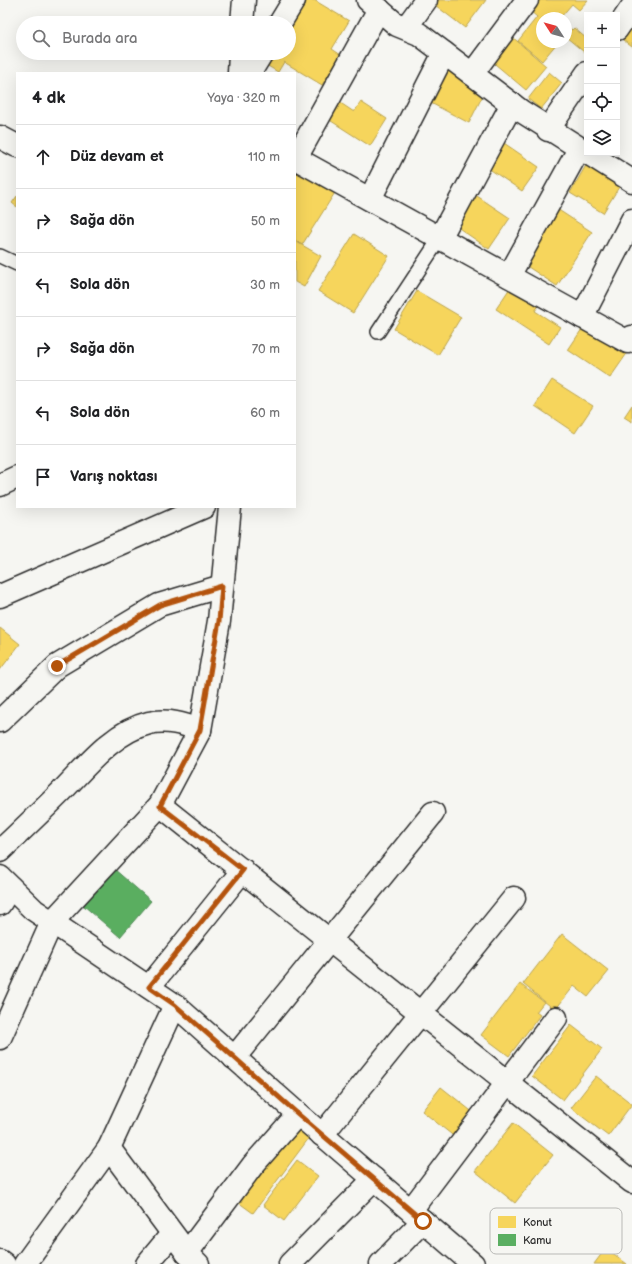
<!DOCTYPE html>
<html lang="tr">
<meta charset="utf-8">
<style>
:root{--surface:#fff;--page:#f2f2f2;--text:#202124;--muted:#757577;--line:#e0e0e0}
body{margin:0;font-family:"Balsamiq Sans",sans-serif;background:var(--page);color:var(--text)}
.controls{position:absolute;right:12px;top:12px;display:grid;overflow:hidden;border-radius:0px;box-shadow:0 4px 16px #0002}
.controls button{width:36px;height:36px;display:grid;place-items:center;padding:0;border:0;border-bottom:1px solid var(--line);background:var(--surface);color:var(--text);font:20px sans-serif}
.compass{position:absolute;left:536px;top:12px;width:36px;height:36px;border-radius:50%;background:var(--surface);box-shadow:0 4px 16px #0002;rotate:306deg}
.stop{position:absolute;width:12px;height:12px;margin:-9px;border:3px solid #b45309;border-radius:50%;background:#fff}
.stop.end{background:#b45309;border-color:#fff;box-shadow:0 1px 4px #0008}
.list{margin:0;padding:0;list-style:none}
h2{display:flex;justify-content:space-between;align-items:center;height:52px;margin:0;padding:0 16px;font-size:17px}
h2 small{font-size:13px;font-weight:400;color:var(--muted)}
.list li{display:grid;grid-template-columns:26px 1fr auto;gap:12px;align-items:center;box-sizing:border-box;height:64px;padding:0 16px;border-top:1px solid var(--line)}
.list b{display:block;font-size:15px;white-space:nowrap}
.list em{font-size:13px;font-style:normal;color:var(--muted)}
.icon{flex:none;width:22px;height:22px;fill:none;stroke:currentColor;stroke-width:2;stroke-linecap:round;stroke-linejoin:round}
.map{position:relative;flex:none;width:632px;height:1264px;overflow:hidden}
.search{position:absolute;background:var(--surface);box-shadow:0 4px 16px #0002;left:16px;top:16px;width:280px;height:44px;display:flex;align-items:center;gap:10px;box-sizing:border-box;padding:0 14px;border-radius:22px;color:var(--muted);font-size:15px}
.panel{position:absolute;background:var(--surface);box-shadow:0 4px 16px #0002;left:16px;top:72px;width:280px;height:436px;border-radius:0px}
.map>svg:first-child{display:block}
.homes{fill:#f6d55c;stroke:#b9a24d}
.public{fill:#5aae61;stroke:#4c8751}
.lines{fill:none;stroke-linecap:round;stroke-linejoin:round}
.service-casing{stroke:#2b2b2b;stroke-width:16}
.minor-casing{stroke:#2b2b2b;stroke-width:25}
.tertiary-casing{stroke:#2b2b2b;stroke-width:25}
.service{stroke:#f6f6f2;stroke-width:13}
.minor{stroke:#f6f6f2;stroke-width:22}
.tertiary{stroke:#f6f6f2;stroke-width:22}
.route{stroke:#b45309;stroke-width:5}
.key{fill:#f6f6f2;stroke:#b9b9b6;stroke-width:1}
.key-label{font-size:11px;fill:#2b2b2b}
</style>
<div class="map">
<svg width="632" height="1264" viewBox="0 0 632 1264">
<rect width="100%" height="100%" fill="#f6f6f2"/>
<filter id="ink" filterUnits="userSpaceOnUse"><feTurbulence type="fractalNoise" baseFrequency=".025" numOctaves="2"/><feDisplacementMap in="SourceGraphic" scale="8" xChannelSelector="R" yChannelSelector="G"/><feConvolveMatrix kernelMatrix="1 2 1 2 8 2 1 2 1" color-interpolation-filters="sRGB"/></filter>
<g filter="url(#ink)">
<g class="homes">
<path d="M298 0H314L349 21 332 49 341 55 322 85 284 62 278 72 261 62 266 53H289V23Z"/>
<path d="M433 0H486L465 28 431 2Z"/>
<path d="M535 0H588L579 10 572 4 560 18H542V42H558L542 61 518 41 537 17 528 9Z"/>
<path d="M632 18V47L618 36Z"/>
<path d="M566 25 572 30 574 28 587 39V47L584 52 566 37Z"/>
<path d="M510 35 546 66 526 90 489 59Z"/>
<path d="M447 63 465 72 461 81 484 93 469 123 427 101Z"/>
<path d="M549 72 562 83 541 109 528 99Z"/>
<path d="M339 102 354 112 361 102 387 119 370 146 328 119Z"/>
<path d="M501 141 539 167 522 191 485 166Z"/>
<path d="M588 162 622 182 603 213 570 193Z"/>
<path d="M299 168 336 191 302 245 295 240V175Z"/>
<path d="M474 194 510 218 489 249 453 224Z"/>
<path d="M17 196V207L12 203Z"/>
<path d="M557 209 592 232 557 286 522 263Z"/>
<path d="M354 234 389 256 353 313 318 291Z"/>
<path d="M295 241 321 256 304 287 295 282Z"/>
<path d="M514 282 542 301 535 311 560 327 549 344 496 309Z"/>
<path d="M417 291 461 317 438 355 394 329Z"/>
<path d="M586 323 628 352 610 378 568 350Z"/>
<path d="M552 380 593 406 575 433 535 406Z"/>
<path d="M632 405V422L624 417Z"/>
<path d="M0 628 20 644 0 670Z"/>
<path d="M562 934 609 971 588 997 574 986 555 1010 523 984Z"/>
<path d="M520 984 544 1002 536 1012 540 1015 509 1056 481 1035Z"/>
<path d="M571 1025 602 1049 563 1100 532 1076Z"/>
<path d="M596 1076 632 1104 608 1136 571 1108Z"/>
<path d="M441 1087 475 1114 456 1138 422 1111Z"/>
<path d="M513 1123 553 1155 515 1203 475 1171Z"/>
<path d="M295 1127 309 1138 253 1213 238 1202Z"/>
<path d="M297 1160 318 1176 284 1221 263 1205Z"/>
<path d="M606 1248 627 1264H594Z"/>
</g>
<path class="public" d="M114 869 151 901 120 937 83 905Z"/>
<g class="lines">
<defs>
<g id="service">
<path d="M0 256 17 264"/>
<path d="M378 332 440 238"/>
</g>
<g id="minor">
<path d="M368 0 397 25 419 34 521 111 632 181"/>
<path d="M280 23 294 0"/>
<path d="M402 26 410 22 426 0"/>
<path d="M617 29 632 7"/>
<path d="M246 73 251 71 262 53"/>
<path d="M472 74 527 0"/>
<path d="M548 130 587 73"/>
<path d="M0 137 17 146"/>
<path d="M295 158 628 342 632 337"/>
<path d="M296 158 379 9"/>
<path d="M370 199 444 53"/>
<path d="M440 238 512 104"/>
<path d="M509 276 579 149"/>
<path d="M582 317 632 220"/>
<path d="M0 485 17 477"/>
<path d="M0 596 204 507"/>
<path d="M0 721 57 666 159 605 222 586"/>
<path d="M160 805 632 1182"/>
<path d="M0 851C20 832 40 813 59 794 85 768 112 732 149 723 167 719 184 724 200 730"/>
<path d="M0 877 34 910 175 1005 298 1114 473 1264"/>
<path d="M0 904 10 887"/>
<path d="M149 987 243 870"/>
<path d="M234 1058 433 813"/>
<path d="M322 1135 514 898"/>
<path d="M109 1148 187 1253 198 1264"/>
<path d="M411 1210 556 1018"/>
<path d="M187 1253 253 1165 298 1114"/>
<path d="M0 1261 4 1264"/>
<path d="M25 1264 109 1148 175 1005"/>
<path d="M147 1264 172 1234"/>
<path d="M290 1264 374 1179"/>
<path d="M381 1264 423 1221"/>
</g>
<g id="tertiary">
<path d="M242 23 244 0"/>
<path d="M239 73 240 53"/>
<path d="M0 1038 52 922 160 805 200 730 219 621 230 507"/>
</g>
</defs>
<use href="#service" class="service-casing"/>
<use href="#minor" class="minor-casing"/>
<use href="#tertiary" class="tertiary-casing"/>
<use href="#service" class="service"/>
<use href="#minor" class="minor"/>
<use href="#tertiary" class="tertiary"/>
</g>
</g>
<g class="lines" filter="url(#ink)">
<path class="route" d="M57 666 160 605 222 586 219 621 200 730 160 806 243 870 149 987 175 1005 298 1114 423 1221"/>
</g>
<rect x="490" y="1208" width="132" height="46" rx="6" class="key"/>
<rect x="498" y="1216" width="18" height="12" fill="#f6d55c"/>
<rect x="498" y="1234" width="18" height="12" fill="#5aae61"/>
<g class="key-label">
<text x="523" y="1226">Konut</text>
<text x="523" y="1244">Kamu</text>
</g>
</svg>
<div class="controls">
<button>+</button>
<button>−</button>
<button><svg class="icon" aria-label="locate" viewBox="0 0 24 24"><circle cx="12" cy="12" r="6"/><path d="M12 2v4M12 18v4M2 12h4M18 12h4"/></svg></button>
<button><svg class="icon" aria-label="layers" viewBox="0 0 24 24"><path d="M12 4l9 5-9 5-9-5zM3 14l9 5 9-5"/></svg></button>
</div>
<svg class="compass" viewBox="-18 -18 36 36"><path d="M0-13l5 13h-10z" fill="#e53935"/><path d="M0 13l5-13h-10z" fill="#757577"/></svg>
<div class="stop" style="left:423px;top:1221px"></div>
<div class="stop end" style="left:57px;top:666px"></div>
<div class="search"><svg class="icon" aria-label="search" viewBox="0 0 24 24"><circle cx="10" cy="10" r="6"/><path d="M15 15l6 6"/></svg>Burada ara</div>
<section class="panel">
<h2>4 dk<small>Yaya · 320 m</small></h2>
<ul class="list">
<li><svg class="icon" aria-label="ahead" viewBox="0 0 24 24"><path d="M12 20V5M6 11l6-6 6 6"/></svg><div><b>Düz devam et</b></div><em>110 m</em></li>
<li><svg class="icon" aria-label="right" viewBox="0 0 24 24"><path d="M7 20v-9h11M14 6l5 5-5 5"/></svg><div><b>Sağa dön</b></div><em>50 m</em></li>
<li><svg class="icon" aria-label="left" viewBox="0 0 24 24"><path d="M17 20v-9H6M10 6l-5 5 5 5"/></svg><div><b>Sola dön</b></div><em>30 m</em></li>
<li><svg class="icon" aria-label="right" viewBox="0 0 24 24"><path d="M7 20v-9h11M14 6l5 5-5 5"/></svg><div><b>Sağa dön</b></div><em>70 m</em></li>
<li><svg class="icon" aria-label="left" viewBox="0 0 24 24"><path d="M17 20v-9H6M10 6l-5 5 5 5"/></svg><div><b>Sola dön</b></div><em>60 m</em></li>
<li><svg class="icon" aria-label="arrive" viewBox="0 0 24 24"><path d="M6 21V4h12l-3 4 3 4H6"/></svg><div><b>Varış noktası</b></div></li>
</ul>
</section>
</div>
